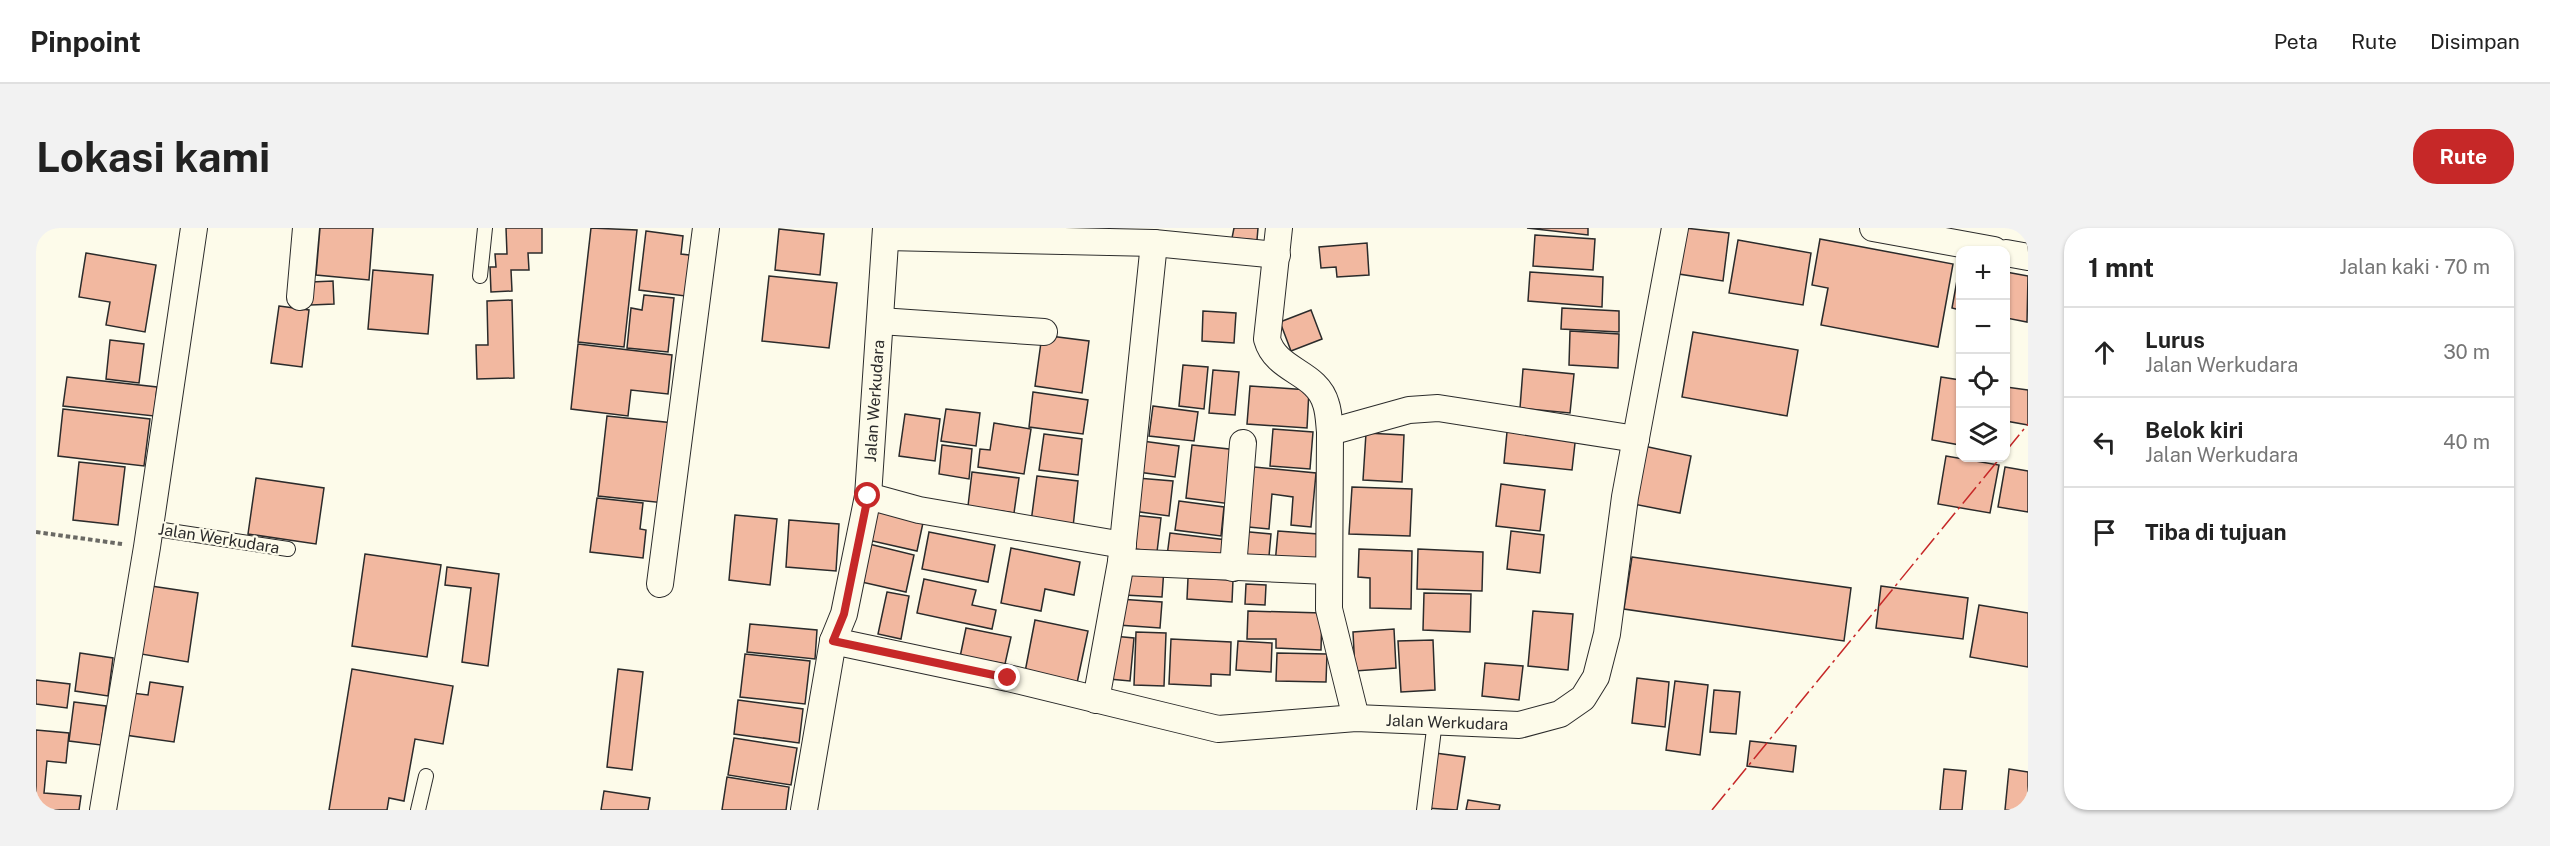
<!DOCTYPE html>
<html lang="id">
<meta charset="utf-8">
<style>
:root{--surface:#fff;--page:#f2f2f2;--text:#222;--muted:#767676;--line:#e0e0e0;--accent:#c62828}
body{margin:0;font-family:"Public Sans",sans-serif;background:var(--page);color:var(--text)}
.controls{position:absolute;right:18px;top:18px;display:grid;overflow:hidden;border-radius:12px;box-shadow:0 2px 4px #0004}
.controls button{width:54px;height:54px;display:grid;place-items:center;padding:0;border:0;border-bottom:2px solid var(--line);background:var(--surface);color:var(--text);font:30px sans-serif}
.stop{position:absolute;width:18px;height:18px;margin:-14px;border:4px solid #c62828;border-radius:50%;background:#fff}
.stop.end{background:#c62828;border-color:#fff;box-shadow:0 2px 6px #0008}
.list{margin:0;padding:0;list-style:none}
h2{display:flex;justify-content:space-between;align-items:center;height:78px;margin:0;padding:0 24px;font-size:26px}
h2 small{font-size:20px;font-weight:400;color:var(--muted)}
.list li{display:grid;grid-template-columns:39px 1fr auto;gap:18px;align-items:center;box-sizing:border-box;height:90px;padding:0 24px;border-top:2px solid var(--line)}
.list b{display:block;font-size:22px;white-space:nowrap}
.list p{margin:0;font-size:20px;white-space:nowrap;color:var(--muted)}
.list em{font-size:20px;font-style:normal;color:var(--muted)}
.icon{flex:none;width:33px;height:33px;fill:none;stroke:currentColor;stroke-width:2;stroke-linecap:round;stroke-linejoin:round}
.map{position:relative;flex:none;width:1992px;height:582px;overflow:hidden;border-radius:24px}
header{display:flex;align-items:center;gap:36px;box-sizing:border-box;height:84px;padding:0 30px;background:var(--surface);border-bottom:2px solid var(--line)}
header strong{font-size:28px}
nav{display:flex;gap:33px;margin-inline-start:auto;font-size:21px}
.intro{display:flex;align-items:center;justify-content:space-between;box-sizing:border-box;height:144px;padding:0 36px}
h1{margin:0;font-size:42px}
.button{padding:15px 27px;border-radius:24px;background:var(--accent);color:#fff;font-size:21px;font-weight:700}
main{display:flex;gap:36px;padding:0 36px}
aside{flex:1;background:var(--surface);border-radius:24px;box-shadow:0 2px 4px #0004}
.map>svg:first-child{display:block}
.building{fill:#f2b8a0;stroke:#2b2b2b;stroke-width:1.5}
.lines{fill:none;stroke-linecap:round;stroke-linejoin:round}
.lane-casing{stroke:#2b2b2b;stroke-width:16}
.street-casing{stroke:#2b2b2b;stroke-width:28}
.path{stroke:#6a6964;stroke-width:4;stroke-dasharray:4.5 3;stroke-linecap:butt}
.lane{stroke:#fdfbea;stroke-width:14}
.street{stroke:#fdfbea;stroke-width:26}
.power{stroke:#c62828;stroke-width:1.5;stroke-dasharray:21 4.5 3 4.5;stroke-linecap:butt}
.route{stroke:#c62828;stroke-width:8}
.labels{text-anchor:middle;stroke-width:4.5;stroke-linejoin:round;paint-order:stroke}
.street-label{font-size:16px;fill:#2b2b2b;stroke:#fdfbea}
</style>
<header>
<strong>Pinpoint</strong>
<nav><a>Peta</a><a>Rute</a><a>Disimpan</a></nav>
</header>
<div class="intro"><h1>Lokasi kami</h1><a class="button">Rute</a></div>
<main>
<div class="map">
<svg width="1992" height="582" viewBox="0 0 1992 582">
<rect width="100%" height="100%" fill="#fdfbea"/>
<g class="building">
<path d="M284 0H337L333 52 280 47Z"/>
<path d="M470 0H506V25H492L493 42H475L476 63 455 64 454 39H460L459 26H471Z"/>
<path d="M555 0 601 2 588 119 542 114Z"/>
<path d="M1198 0H1222L1221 12 1196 10Z"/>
<path d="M1491 0H1552V7Z"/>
<path d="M1649 0 1693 5 1687 53 1643 46Z"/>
<path d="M743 1 788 6 784 47 739 42Z"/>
<path d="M610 3 647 8 645 26 662 28 657 69 603 62Z"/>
<path d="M1499 7 1559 11 1557 42 1497 38Z"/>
<path d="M1784 11 1917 36 1902 119 1785 97 1792 60 1776 57Z"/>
<path d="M1702 12 1775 25 1767 77 1693 65Z"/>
<path d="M1331 15 1333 47 1301 49 1300 39 1285 40 1283 19Z"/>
<path d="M50 25 120 37 109 104 70 97 74 74 43 69Z"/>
<path d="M1924 36V82L1916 80Z"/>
<path d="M337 42 397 47 392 106 332 101Z"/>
<path d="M1494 44 1567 49 1566 79 1492 73Z"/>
<path d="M1970 44 1992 48 1991 94 1970 90Z"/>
<path d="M733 48 801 55 793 120 726 113Z"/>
<path d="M297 53 298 76 275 77V54Z"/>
<path d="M608 67 638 70 632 124 591 120 595 80 606 82Z"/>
<path d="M476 72 478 150 441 151 440 117H452L451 73Z"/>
<path d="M243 78 273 82 266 139 235 135Z"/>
<path d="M1526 80 1583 83V104L1525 101Z"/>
<path d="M1275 82 1286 111 1255 123 1244 94Z"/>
<path d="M1167 83 1200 85 1198 115 1166 113Z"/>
<path d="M1534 103 1583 106 1582 140 1533 137Z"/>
<path d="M1657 104 1762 122 1751 188 1646 169Z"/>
<path d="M1006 107 1053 113 1046 165 999 158Z"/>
<path d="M74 112 108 116 103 155 70 151Z"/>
<path d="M542 116 636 127 632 166 595 162 592 188 535 181Z"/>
<path d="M1147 137 1172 139 1168 181 1143 178Z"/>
<path d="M1487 141 1538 146 1534 185 1484 180Z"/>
<path d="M1177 142 1203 144 1199 187 1173 185Z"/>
<path d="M31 149 121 159 118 188 27 178Z"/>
<path d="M1905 149 1924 152V217L1896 212Z"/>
<path d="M1214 158 1273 162 1271 200 1211 196Z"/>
<path d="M1970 159 1992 162V197L1970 193Z"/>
<path d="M997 164 1052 172 1047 206 993 199Z"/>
<path d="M1117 178 1162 184 1158 213 1113 208Z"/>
<path d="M27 181 114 191 108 238 22 228Z"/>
<path d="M910 181 944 185 940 218 905 213Z"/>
<path d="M869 186 904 191 899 233 863 228Z"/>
<path d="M571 188 638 195 629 275 562 268Z"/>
<path d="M958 195 995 201 988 246 942 239 944 221 954 222Z"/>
<path d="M1237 201 1277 204 1274 241 1234 238Z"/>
<path d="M1471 204 1540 206 1536 242 1468 235Z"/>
<path d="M1330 205 1368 207 1366 254 1327 252Z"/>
<path d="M1008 206 1046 211 1042 247 1003 242Z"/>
<path d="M1106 213 1143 218 1139 249 1102 244Z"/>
<path d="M906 217 936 221 933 251 903 246Z"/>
<path d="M1156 217 1202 222 1195 276 1150 270Z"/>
<path d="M1603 217 1655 228 1644 285 1592 275Z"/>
<path d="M1910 228 1963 237 1954 285 1902 276Z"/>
<path d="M43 234 89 239 82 297 37 292Z"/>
<path d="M1208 238 1280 245 1275 299 1255 297 1257 269 1236 266 1233 301 1202 298Z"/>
<path d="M1969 239 1992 243V284L1962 279Z"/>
<path d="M936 244 983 250 978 285 932 278Z"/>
<path d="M1001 248 1042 253 1037 299 995 294Z"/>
<path d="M220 250 288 260 280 316 212 306Z"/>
<path d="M1101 250 1137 253 1133 288 1097 283Z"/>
<path d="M1465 256 1509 262 1504 303 1460 298Z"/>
<path d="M1316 259 1376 261 1374 308 1313 306Z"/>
<path d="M561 270 607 275 604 301 610 302 607 330 554 324Z"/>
<path d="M1143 273 1188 279 1185 308 1139 302Z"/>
<path d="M840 278 888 290 881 323 832 312Z"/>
<path d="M699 287 741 291 734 357 693 352Z"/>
<path d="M1096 287 1125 290 1121 324 1092 320Z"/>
<path d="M753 292 803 296 800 343 750 339Z"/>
<path d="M1203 303 1235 306 1232 339 1200 336Z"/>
<path d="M1242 303 1282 306 1280 339 1239 336Z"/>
<path d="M1475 303 1508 307 1504 345 1471 341Z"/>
<path d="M893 304 959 317 952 354 886 341Z"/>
<path d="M1134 305 1191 312 1189 335 1131 328Z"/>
<path d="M829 315 878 327 870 364 821 353Z"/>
<path d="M975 320 1044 334 1038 367 1009 361 1005 383 965 375Z"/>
<path d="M1323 321 1376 323 1375 381 1334 380V350L1322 349Z"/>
<path d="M1382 321 1447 324 1446 363 1381 361Z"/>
<path d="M329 326 405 337 391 429 316 418Z"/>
<path d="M1596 329 1815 360 1808 413 1588 381Z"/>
<path d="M1090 338 1128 340 1126 369 1088 367Z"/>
<path d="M411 339 463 346 452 438 426 434 435 360 409 357Z"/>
<path d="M1152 350 1197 352 1196 374 1151 371Z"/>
<path d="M888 351 940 362 936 377 960 382 956 401 881 385Z"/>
<path d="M1210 356 1230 357 1229 377 1209 376Z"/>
<path d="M115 358 162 365 152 434 105 426Z"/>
<path d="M1845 358 1932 370 1927 411 1840 400Z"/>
<path d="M851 364 873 368 865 411 842 406Z"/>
<path d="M1388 365 1435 366 1434 404 1387 402Z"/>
<path d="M1083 371 1126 374 1124 400 1082 397Z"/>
<path d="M1943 377 1992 385V439L1934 429Z"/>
<path d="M1212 383 1286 385 1285 422 1240 420V411H1211Z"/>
<path d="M1497 383 1537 386 1532 442 1492 438Z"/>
<path d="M999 392 1052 403 1041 455 989 444Z"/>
<path d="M714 396 781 402 779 431 711 424Z"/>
<path d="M930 400 975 409 969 436 953 433 951 439 923 434Z"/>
<path d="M1358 401 1360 440 1319 443 1317 404Z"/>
<path d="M1100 404 1130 405 1128 458 1098 457Z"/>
<path d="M1077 408 1098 410 1094 453 1073 451Z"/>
<path d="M1135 411 1195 414 1194 447 1175 446V458L1133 456Z"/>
<path d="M1397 412 1399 462 1365 464 1362 413Z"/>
<path d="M1202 413 1236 415 1235 444 1200 442Z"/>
<path d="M44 425 77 430 72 468 39 463Z"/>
<path d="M1241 425 1291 426 1290 454 1240 453Z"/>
<path d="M709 426 774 433 769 476 704 469Z"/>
<path d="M1449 435 1487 438 1483 472 1446 468Z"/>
<path d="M316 441 417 458 407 516 379 511 368 573 353 570 351 582H293Z"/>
<path d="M582 441 607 444 596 542 571 539Z"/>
<path d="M1601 450 1633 454 1629 499 1596 495Z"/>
<path d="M0 452 34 456 31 480 0 476Z"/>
<path d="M1639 453 1672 457 1664 527 1630 522Z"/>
<path d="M114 454 147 459 138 514 89 507 96 465 112 467Z"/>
<path d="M1678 462 1704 464 1700 506 1674 504Z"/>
<path d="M702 472 767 481 763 515 698 506Z"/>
<path d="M38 474 70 478 65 517 33 513Z"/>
<path d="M0 502 33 505 30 535 11 533 8 565 45 568 43 582H0Z"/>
<path d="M698 510 761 520 755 557 692 547Z"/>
<path d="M1714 513 1760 518 1757 544 1711 538Z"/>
<path d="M1399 525 1429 529 1421 582 1390 580Z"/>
<path d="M1908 541 1930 543 1926 582H1904Z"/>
<path d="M1973 541 1992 544V582H1969Z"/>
<path d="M691 549 753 559 750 582H686Z"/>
<path d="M568 563 614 570 612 582H565Z"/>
<path d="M1432 572 1464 577 1463 582H1430Z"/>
</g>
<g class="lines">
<defs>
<g id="lane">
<path d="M444 48 449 0"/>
<path d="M114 300 252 321"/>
<path d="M382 582 390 548"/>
<path d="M1388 582 1399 493"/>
</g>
<g id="street">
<path d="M1243 0 1231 111C1240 144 1281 143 1290 176 1293 185 1293 195 1294 204L1293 381 1320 490"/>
<path d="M1837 0 1958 22"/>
<path d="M850 9 1118 15 1241 27"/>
<path d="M1970 25 1992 29"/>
<path d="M264 69 270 0"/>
<path d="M844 93 1008 104"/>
<path d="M1294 204 1373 182 1402 180 1600 211"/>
<path d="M832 268 883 282 1087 317"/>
<path d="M1085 334 1292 343"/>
<path d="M1197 340 1207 215"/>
<path d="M624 356 670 0"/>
<path d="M797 413 972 450 1182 501 1320 490 1483 497 1524 486 1547 470 1560 449 1571 406 1589 269 1639 0"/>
<path d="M1060 472 1085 334 1118 15"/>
<path d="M67 582 111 319 158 0"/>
<path d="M768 582 797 413 808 386 832 268 850 0"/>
</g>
</defs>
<use href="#lane" class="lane-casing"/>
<use href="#street" class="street-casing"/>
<path class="path" d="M0 304 86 316"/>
<use href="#lane" class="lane"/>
<use href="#street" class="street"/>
<g class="power">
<path d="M1970 223 1992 196"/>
<path d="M1676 582 1964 230"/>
</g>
</g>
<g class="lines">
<path class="route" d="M832 268 808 386 797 413 972 450"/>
</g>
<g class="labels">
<g class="street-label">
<text transform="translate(838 173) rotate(-86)" y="6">Jalan Werkudara</text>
<text transform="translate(183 310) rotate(9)" y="6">Jalan Werkudara</text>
<text transform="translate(1411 494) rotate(2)" y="6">Jalan Werkudara</text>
</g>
</g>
</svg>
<div class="controls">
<button>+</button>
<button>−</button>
<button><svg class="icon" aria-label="locate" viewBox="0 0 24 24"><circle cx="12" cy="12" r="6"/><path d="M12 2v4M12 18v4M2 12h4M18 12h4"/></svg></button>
<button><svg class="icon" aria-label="layers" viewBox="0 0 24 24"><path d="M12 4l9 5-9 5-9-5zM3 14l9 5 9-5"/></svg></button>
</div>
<div class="stop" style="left:832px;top:268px"></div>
<div class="stop end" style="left:972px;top:450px"></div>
</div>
<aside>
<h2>1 mnt<small>Jalan kaki · 70 m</small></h2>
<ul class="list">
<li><svg class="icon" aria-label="ahead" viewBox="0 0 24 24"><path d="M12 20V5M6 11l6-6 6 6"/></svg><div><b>Lurus</b><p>Jalan Werkudara</p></div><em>30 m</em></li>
<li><svg class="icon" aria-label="left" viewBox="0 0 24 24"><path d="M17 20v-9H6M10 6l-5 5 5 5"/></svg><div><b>Belok kiri</b><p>Jalan Werkudara</p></div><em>40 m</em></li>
<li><svg class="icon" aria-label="arrive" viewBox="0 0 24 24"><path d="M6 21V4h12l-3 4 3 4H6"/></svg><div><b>Tiba di tujuan</b></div></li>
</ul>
</aside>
</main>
